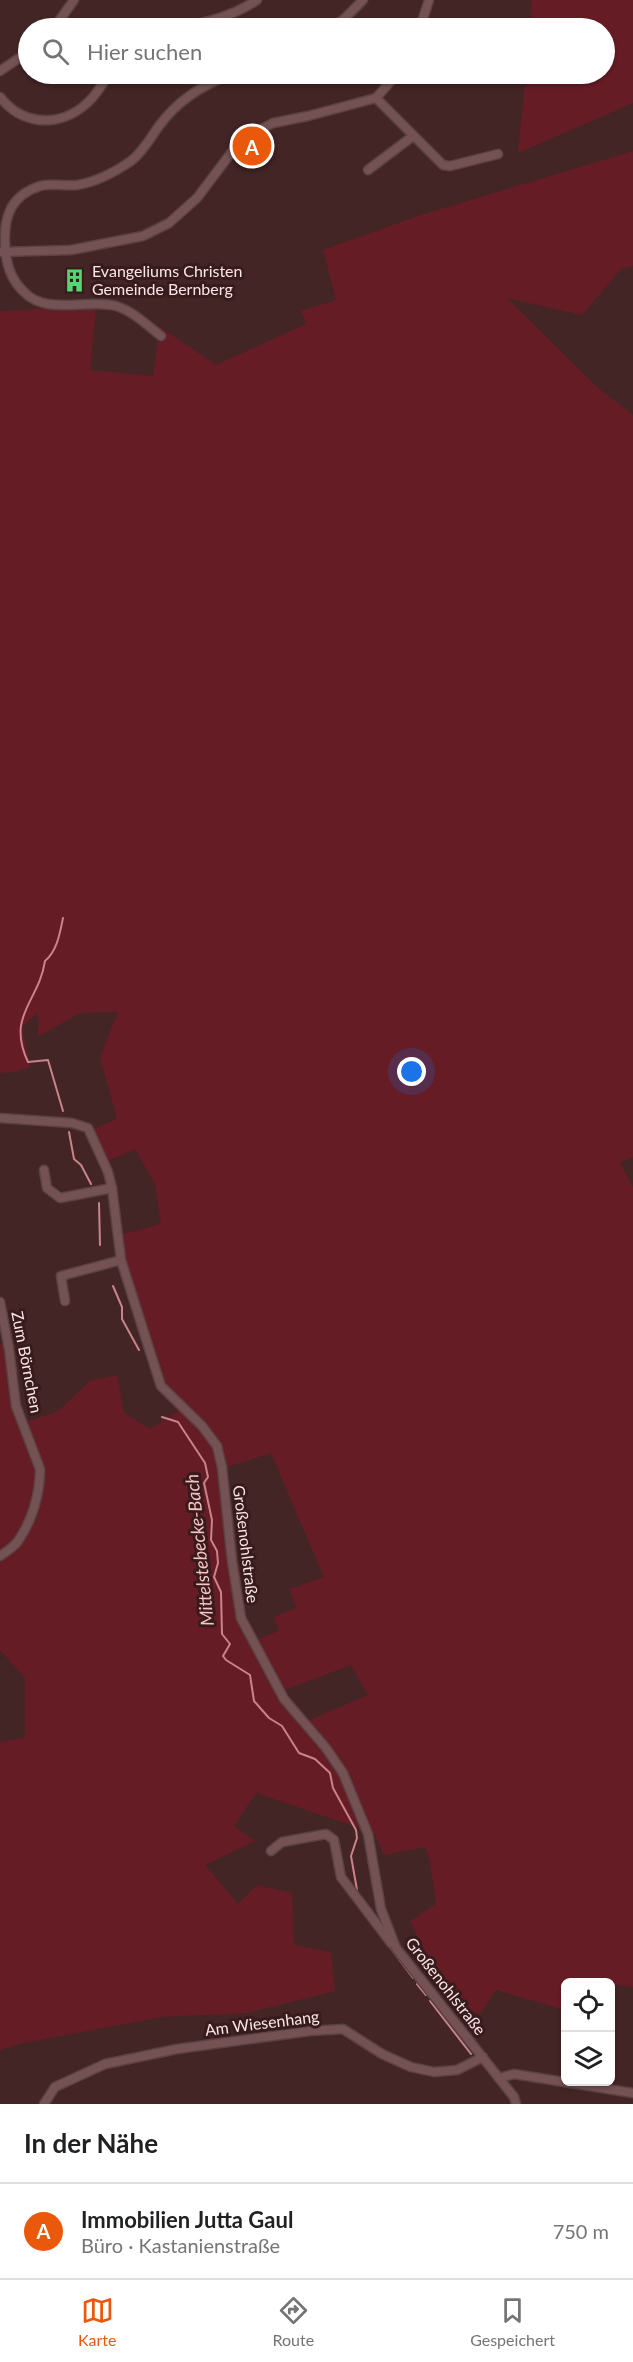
<!DOCTYPE html>
<html lang="de">
<meta charset="utf-8">
<style>
:root{--surface:#fff;--page:#f6f6f6;--text:#202124;--muted:#757577;--line:#e0e0e0;--accent:#ea580c}
body{margin:0;font-family:Lato,sans-serif;background:var(--page);color:var(--text)}
.controls{position:absolute;right:18px;bottom:18px;display:grid;overflow:hidden;border-radius:9px;box-shadow:0 2px 4px #0004}
.controls button{width:54px;height:54px;display:grid;place-items:center;padding:0;border:0;border-bottom:2px solid var(--line);background:var(--surface);color:var(--text);font:30px sans-serif}
.you{position:absolute;left:412px;top:1072px;width:21px;height:21px;margin:-15px;border:4px solid #fff;border-radius:50%;background:#1a73e8;box-shadow:0 0 0 9px #1a73e833}
.badge{display:grid;place-items:center;width:39px;height:39px;border-radius:50%;background:var(--accent);color:#fff;font-size:20px;font-weight:700}
.pin{position:absolute;translate:-50% -50%;border:3px solid #fff;box-shadow:0 2px 6px #0006}
.list{margin:0;padding:0;list-style:none}
h2{display:flex;justify-content:space-between;align-items:center;height:78px;margin:0;padding:0 24px;font-size:26px}
h2 small{font-size:20px;font-weight:400;color:var(--muted)}
.list li{display:grid;grid-template-columns:39px 1fr auto;gap:18px;align-items:center;box-sizing:border-box;height:96px;padding:0 24px;border-top:2px solid var(--line)}
.list b{display:block;font-size:22px;white-space:nowrap}
.list p{margin:0;font-size:20px;white-space:nowrap;color:var(--muted)}
.list em{font-size:20px;font-style:normal;color:var(--muted)}
.icon{flex:none;width:33px;height:33px;fill:none;stroke:currentColor;stroke-width:2;stroke-linecap:round;stroke-linejoin:round}
.map{position:relative;flex:none;width:633px;height:2104px;overflow:hidden}
.search{position:absolute;background:var(--surface);box-shadow:0 2px 4px #0004;left:18px;right:18px;top:18px;height:66px;display:flex;align-items:center;gap:15px;box-sizing:border-box;padding:0 21px;border-radius:33px;color:var(--muted);font-size:22px}
.sheet{height:174px;background:var(--surface)}
nav{display:flex;justify-content:space-around;align-items:center;box-sizing:border-box;height:84px;border-top:2px solid var(--line);background:var(--surface);font-size:16px;color:var(--muted)}
nav a{display:grid;justify-items:center;gap:3px}
nav .on{color:var(--accent)}
.map>svg:first-child{display:block}
.green{fill:#661c25;fill-rule:evenodd}
.lines{fill:none;stroke-linecap:round;stroke-linejoin:round}
.stream{stroke:#c88488;stroke-width:2}
.minor-casing{stroke:#5a4143;stroke-width:11}
.minor{stroke:#745253;stroke-width:8}
.labels{text-anchor:middle;stroke-width:6;stroke-linejoin:round;paint-order:stroke}
.poi-label{font-size:16px;fill:#fae6e6;stroke:#381b1d;text-anchor:start}
.street-label{font-size:16px;fill:#fae6e6;stroke:#381b1d}
.water-label{font-size:18px;font-style:italic;fill:#f7c4c4;stroke:#381b1d}
</style>
<div class="map">
<svg width="633" height="2104" viewBox="0 0 633 2104">
<rect width="100%" height="100%" fill="#432526"/>
<g class="green">
<path d="M532 0H633V103L518 153 526 74H604V28H530Z"/>
<path d="M633 151V266L621 269 582 315 507 298 597 387 633 415V1157L620 1162 633 1187V1987L611 1984 610 1982 571 1981 566 1982 565 2010 496 1990 480 2014 452 2006 410 1921 436 1904 430 1861 425 1847 384 1855 374 1833 256 1793 234 1826 255 1841 205 1865 238 1904 257 1885 292 1893 294 1945 331 1952 335 1991 247 2013 161 2017 19 2044 0 2050V1742L25 1738V1678L0 1650V1558L28 1522 41 1469 24 1423 58 1411 90 1381 117 1375 124 1413 150 1429 181 1409 162 1386 122 1259 119 1235 161 1224 155 1184 135 1149 105 1162 91 1130 117 1119 100 1057 118 1012 80 1013 38 1037V1013L22 1027 30 1067 14 1072 0 1073V311L96 306 90 370 153 376 160 327 216 365 306 324 301 311 336 300 323 250 421 215ZM271 1453 324 1577 290 1589 296 1608 274 1617 279 1631 255 1640C229 1588 229 1526 224 1468ZM351 1665 368 1695 307 1721 289 1699 285 1690Z"/>
<path d="M0 1344H7L12 1386 38 1469 25 1521 6 1551 0 1555Z"/>
</g>
<g class="lines">
<g class="stream">
<path d="M63 918C60 933 57 951 45 961 39 1002 6 1015 28 1062L48 1060 63 1111"/>
<path d="M69 1132 74 1159 81 1165 91 1184"/>
<path d="M99 1203 100 1245"/>
<path d="M113 1286 122 1307V1319L139 1350"/>
<path d="M162 1417 178 1422 205 1463 208 1477 204 1483 212 1520 211 1540 217 1551 218 1563 214 1577 221 1592 222 1634 230 1644 223 1656 226 1660 250 1675 254 1701 269 1718 282 1726 299 1753 315 1759 330 1773 333 1788 356 1830 357 1838 351 1856 357 1890"/>
<path d="M389 1946 413 1978"/>
<path d="M417 1984 426 1995"/>
<path d="M430 2001 471 2054"/>
</g>
<defs>
<g id="minor">
<path d="M54 28 74 0"/>
<path d="M180 28C208 22 233 16 257 0"/>
<path d="M331 28 344 19 363 0"/>
<path d="M420 28 429 0"/>
<path d="M0 71 28 52"/>
<path d="M0 97C25 129 67 127 93 97 99 90 104 81 110 74"/>
<path d="M376 98 443 165 450 166 498 154"/>
<path d="M368 170 413 136"/>
<path d="M0 252 71 250 143 236 169 223 197 198 234 149 254 133 273 123 308 116 376 98 397 74"/>
<path d="M161 336C148 326 133 311 116 306 88 298 47 316 24 292 10 279 5 260 5 242 4 215 12 195 40 186 51 183 65 186 77 185 96 182 115 172 131 161 143 152 151 137 159 126 178 100 203 84 233 74"/>
<path d="M0 1118 72 1123 88 1128 108 1172 112 1188 121 1260 159 1380 161 1386 202 1426 217 1446 222 1467 232 1561 241 1618 284 1699 326 1748 343 1773 368 1834 381 1909 396 1948 514 2097 516 2104"/>
<path d="M44 1170 47 1188 60 1198 112 1188"/>
<path d="M65 1301 61 1276 121 1260"/>
<path d="M0 1302 9 1349 16 1406 40 1469C40 1494 32 1521 18 1541 14 1547 6 1552 0 1556"/>
<path d="M271 1851 282 1842 326 1834 334 1840 341 1877 391 1943"/>
<path d="M499 2078 514 2074 633 2093"/>
<path d="M44 2104 55 2087 105 2064 177 2049 310 2031 343 2029 382 2054 411 2067 434 2072 457 2070 483 2057"/>
</g>
</defs>
<use href="#minor" class="minor-casing"/>
<use href="#minor" class="minor"/>
</g>
<defs>
<symbol id="building-bare" viewBox="-9 -9 18 18"><path d="M-4-6H4V6H1V3H-1V6H-4ZM-2.5-4.3h1.7v1.8h-1.7ZM.8-4.3h1.7v1.8H.8ZM-2.5-1h1.7V.8h-1.7ZM.8-1h1.7V.8H.8Z" fill="#53d673" stroke="#381b1d" stroke-width="2.5" paint-order="stroke"/></symbol>
</defs>
<g fill-rule="evenodd">
<use href="#building-bare" x="58" y="264" width="33" height="33"/>
</g>
<g class="labels">
<g class="poi-label">
<text x="92" y="277">Evangeliums Christen<tspan x="92" dy="18">Gemeinde Bernberg</tspan></text>
</g>
<g class="street-label">
<text transform="translate(27 1362) rotate(79)" y="6">Zum Börnchen</text>
<text transform="translate(246 1544) rotate(83)" y="6">Großenohlstraße</text>
<text transform="translate(446 1986) rotate(52)" y="6">Großenohlstraße</text>
<text transform="translate(262 2023) rotate(-7)" y="6">Am Wiesenhang</text>
</g>
<g class="water-label">
<text transform="translate(200 1550) rotate(-96)" y="6">Mittelstebecke-Bach</text>
</g>
</g>
</svg>
<div class="controls">
<button><svg class="icon" aria-label="locate" viewBox="0 0 24 24"><circle cx="12" cy="12" r="6"/><path d="M12 2v4M12 18v4M2 12h4M18 12h4"/></svg></button>
<button><svg class="icon" aria-label="layers" viewBox="0 0 24 24"><path d="M12 4l9 5-9 5-9-5zM3 14l9 5 9-5"/></svg></button>
</div>
<div class="you"></div>
<div class="pin badge" style="left:252px;top:146px">A</div>
<div class="search"><svg class="icon" aria-label="search" viewBox="0 0 24 24"><circle cx="10" cy="10" r="6"/><path d="M15 15l6 6"/></svg>Hier suchen</div>
</div>
<section class="sheet">
<h2>In der Nähe<small></small></h2>
<ul class="list">
<li><span class="badge">A</span><div><b>Immobilien Jutta Gaul</b><p>Büro · Kastanienstraße</p></div><em>750 m</em></li>
</ul>
</section>
<nav>
<a class="on"><svg class="icon" aria-label="map" viewBox="0 0 24 24"><path d="M3 6l6-2 6 2 6-2v14l-6 2-6-2-6 2zM9 4v14M15 6v14"/></svg>Karte</a>
<a><svg class="icon" aria-label="directions" viewBox="0 0 24 24"><path d="M12 3l9 9-9 9-9-9zM9 14v-3h6M13 9l2 2-2 2"/></svg>Route</a>
<a><svg class="icon" aria-label="saved" viewBox="0 0 24 24"><path d="M7 4h10v16l-5-4-5 4z"/></svg>Gespeichert</a>
</nav>
